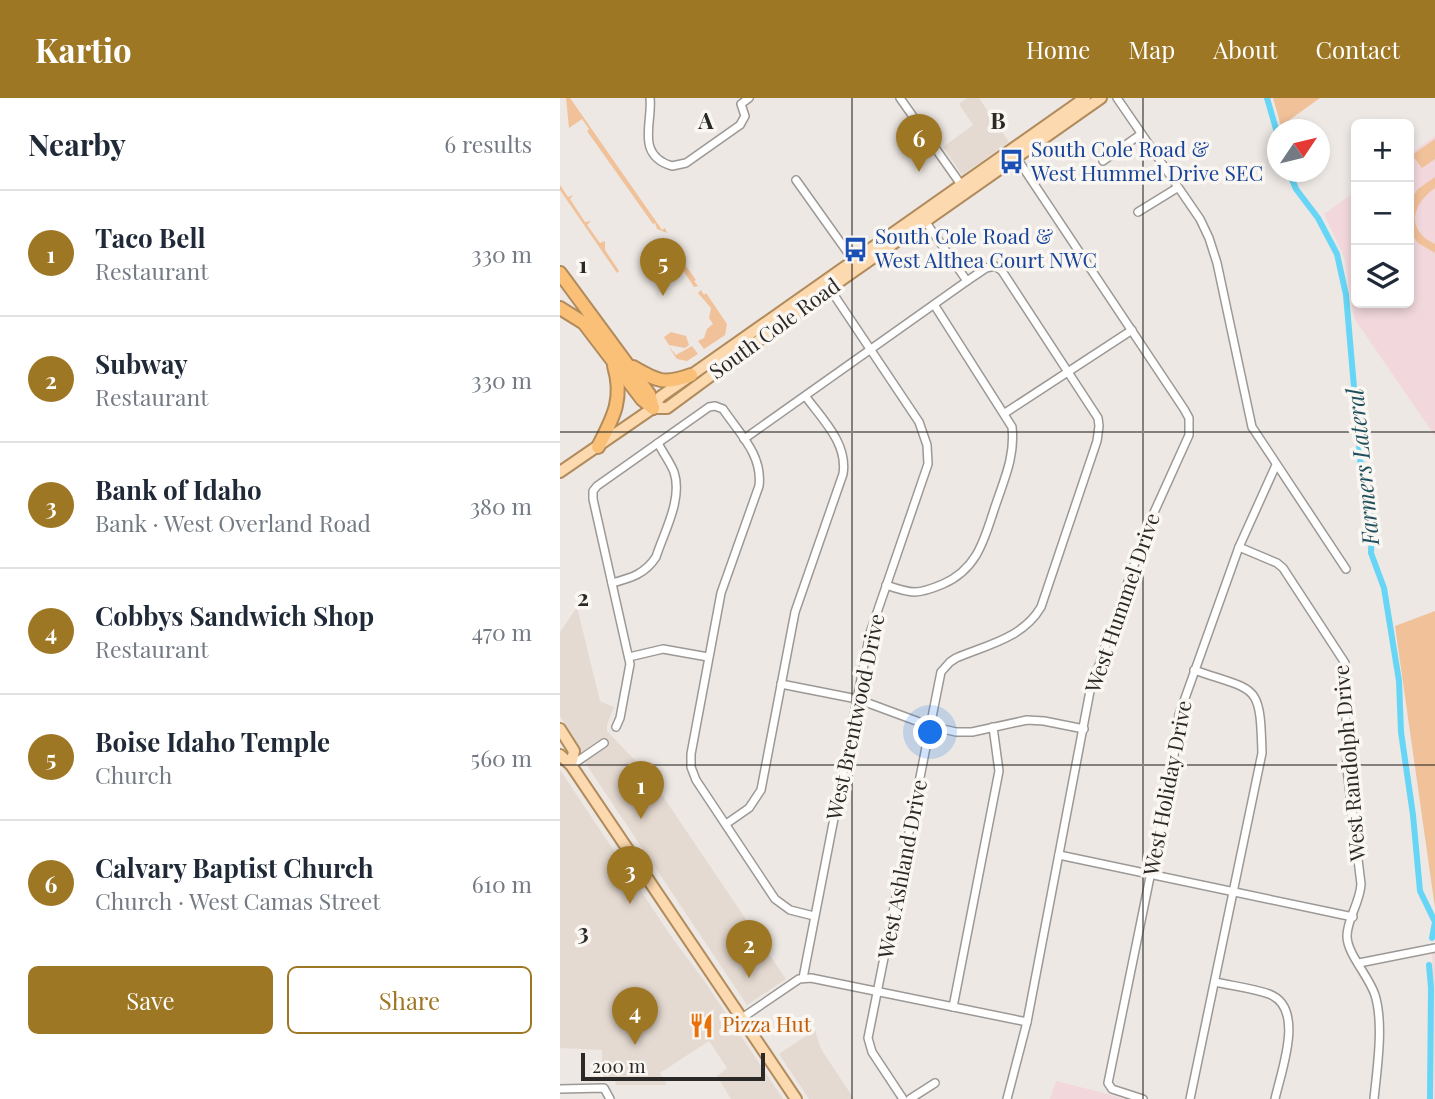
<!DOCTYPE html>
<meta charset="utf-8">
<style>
:root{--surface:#fff;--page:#f6f6f7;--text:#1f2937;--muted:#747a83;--line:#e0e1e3;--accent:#9e7724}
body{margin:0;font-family:"Playfair Display",serif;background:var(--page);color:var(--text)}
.controls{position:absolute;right:21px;top:21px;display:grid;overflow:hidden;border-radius:10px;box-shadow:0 4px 10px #0003}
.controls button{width:63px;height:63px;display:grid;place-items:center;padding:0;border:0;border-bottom:2px solid var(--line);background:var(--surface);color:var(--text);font:35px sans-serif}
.compass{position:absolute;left:707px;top:21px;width:63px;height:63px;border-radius:50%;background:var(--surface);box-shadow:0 4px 10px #0003;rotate:55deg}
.scale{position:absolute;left:21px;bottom:18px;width:184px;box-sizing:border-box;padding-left:7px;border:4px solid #2a2927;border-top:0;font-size:19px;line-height:24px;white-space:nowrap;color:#2a2927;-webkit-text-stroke:5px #faf6f2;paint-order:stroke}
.you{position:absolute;left:371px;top:635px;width:24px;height:24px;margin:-18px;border:5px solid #fff;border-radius:50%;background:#1a73e8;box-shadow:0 0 0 10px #1a73e833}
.badge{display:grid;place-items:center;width:46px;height:46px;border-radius:50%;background:var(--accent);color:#fff;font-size:23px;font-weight:700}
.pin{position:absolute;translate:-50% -58px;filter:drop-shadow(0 2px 4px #0008)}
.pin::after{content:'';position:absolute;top:37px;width:24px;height:21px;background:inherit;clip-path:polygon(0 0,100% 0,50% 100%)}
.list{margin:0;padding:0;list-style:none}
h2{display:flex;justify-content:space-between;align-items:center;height:91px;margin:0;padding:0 28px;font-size:30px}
h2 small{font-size:23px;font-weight:400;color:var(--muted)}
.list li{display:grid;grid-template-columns:46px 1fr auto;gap:21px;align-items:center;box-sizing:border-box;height:126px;padding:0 28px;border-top:2px solid var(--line)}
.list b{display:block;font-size:26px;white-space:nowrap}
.list p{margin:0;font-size:23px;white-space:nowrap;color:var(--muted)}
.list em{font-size:23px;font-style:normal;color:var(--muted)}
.actions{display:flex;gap:14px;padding:21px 28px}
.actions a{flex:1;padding:16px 0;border:2px solid var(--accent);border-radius:10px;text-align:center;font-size:24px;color:var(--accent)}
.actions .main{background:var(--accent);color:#fff}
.icon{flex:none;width:38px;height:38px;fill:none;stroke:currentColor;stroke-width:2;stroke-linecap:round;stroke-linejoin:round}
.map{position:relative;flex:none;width:875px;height:1001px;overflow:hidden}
header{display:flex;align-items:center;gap:42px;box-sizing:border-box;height:98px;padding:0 35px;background:var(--accent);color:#fff}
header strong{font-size:33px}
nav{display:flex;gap:38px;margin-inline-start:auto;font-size:24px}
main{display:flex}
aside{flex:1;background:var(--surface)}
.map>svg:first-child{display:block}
.built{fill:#e5dad1}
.education{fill:#f2d8dd}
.green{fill:#f1c199}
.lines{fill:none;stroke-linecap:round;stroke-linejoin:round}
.canal{stroke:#67d6f6;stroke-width:6}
.street-casing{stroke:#9c9895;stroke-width:10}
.primary-casing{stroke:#b18b5c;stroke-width:14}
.highway-casing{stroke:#b18b5c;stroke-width:16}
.street{stroke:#fff;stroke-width:7}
.primary{stroke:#fcd9ae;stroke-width:10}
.highway{stroke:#fac078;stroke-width:12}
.grid{fill:none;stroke:#2a2927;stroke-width:2;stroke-opacity:0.55}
.labels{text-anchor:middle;stroke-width:7;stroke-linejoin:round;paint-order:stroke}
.transit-label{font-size:21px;fill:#164399;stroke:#faf6f2;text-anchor:start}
.street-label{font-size:21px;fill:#2a2927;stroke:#faf6f2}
.food-label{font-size:21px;fill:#c56008;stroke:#faf6f2;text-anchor:start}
.water-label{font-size:23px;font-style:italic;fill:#1f4f5d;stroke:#faf6f2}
.grid-label{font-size:23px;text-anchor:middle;font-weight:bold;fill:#2a2927;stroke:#faf6f2;stroke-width:7;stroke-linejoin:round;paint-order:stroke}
</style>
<header>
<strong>Kartio</strong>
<nav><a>Home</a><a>Map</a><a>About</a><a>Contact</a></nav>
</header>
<main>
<aside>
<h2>Nearby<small>6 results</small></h2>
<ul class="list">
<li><span class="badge">1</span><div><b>Taco Bell</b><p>Restaurant</p></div><em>330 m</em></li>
<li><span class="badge">2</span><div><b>Subway</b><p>Restaurant</p></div><em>330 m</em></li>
<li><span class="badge">3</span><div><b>Bank of Idaho</b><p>Bank · West Overland Road</p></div><em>380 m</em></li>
<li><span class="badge">4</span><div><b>Cobbys Sandwich Shop</b><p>Restaurant</p></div><em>470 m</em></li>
<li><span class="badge">5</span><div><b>Boise Idaho Temple</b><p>Church</p></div><em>560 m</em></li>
<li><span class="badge">6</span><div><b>Calvary Baptist Church</b><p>Church · West Camas Street</p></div><em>610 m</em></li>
</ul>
<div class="actions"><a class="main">Save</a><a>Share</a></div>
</aside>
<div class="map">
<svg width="875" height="1001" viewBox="0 0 875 1001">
<rect width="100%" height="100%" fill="#ede8e4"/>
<g class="built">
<path d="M407 0H419L449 44 402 77 383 49 413 27 399 6Z"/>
<path d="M17 509 40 603 54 609 47 627V633L88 676 226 881 187 907 28 669 0 618V534Z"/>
<path d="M0 672 113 841 143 881 223 1001H171L157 978 167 970 149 943 100 975 107 987H56L55 981 42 982V952L0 950Z"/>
<path d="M255 932 261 951 294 1001H249L219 956Z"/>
</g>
<g class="education">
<path d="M875 38V338L794 220 784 159 764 116 796 93V205H849V56Z"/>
<path d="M875 854V1001H874L872 855Z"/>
<path d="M496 983 536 993 565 1001H490Z"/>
</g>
<g class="green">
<path d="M6 0H10L102 132 105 130 107 135 97 131 95 125 93 126 27 33 29 31 22 21 9 30Z"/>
<path d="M713 0H760L721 28Z"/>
<path d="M875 41V61L862 70 852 57Z"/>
<path d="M875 79V90C852 106 845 132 875 146V155L858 145 850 134 849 104 858 91Z"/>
<path d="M0 87 8 99 13 97 10 101 25 124 31 123 27 127 40 145 45 143V152L59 173 57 175 0 92Z"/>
<path d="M104 146 105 151H114L136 182 134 183 138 188 134 189 112 155 103 153 99 156 97 153Z"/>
<path d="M141 192 144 197 146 195 167 226 165 237 144 251 138 243 144 240 147 231 153 226 149 220 151 210 138 195Z"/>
<path d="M111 234 126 238 129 247 125 250 109 247 104 239Z"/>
<path d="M108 248 116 257 132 248 138 256 127 263 117 261Z"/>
<path d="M875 513V810L835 528Z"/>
</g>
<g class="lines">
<g class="canal">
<path d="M707 0 718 38"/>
<path d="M729 74 736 91 758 120 777 156 786 197 801 370 812 420 811 455 824 490 839 583 841 634 853 717 860 793 875 824 872 840"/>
<path d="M869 867 871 890 870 1001"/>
</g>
<defs>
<g id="street">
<path d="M90 0C93 24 75 57 112 68L126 65 180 27 185 18 181 6 189 0"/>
<path d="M340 0 402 88"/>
<path d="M557 0 640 121 649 140 657 165 692 329 786 471"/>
<path d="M543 63 581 36"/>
<path d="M236 82 293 162"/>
<path d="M578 114 617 90"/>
<path d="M365 123 407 183"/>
<path d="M445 315 572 232"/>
<path d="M184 341 407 183 426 170 435 168 442 173 538 320 539 328 537 343 481 509C463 540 427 547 396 560L390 564 381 574 308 940 312 954 343 1001"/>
<path d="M679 449 717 465 723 470 785 565 787 671 801 786C800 805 787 821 787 838 787 856 809 878 815 897 824 926 817 971 814 1001"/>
<path d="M52 485C71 480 85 476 96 459 104 434 123 401 114 374 110 364 103 355 98 345"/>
<path d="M326 487C352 496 357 497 383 486 420 470 425 437 437 403 446 377 455 356 452 329L375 208"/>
<path d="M69 559 103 551 148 559"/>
<path d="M221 586 297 601 370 628 396 634H412L467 622 484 623 524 631"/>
<path d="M56 629 60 620 70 566 33 401V393L37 388 149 309 155 308 163 311C179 335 203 357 199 388L161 495 131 656V669L136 682 215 801 230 812 254 818"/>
<path d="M12 667 44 645"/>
<path d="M166 726 189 710 201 692 235 514 283 376C288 346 263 322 246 299"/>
<path d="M499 757 793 819"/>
<path d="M799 865 875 850"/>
<path d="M243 880 310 535 368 366 367 347 359 324 268 188"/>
<path d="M655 884C673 888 692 890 709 896 746 910 721 973 715 1001"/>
<path d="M393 909 439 673 433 629"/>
<path d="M182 920 239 881 251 880 467 924"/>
<path d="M0 991 44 990 50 1001"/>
<path d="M350 1001 375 985"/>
<path d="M447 1001 467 924 530 593 587 430 629 337V320L624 311 456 59"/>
<path d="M583 1001 552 991 548 985 613 666 619 617 679 449 716 367"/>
<path d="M630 1001 702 655C700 584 698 594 634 572"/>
</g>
<g id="primary">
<path d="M93 310H107L270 190 541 0"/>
<path d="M0 374 93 310 100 299 525 0"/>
<path d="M0 631 14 653 11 667"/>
<path d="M0 657 11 667 236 1001"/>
</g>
<g id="highway">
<path d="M0 175 89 296 93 310"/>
<path d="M0 210 24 225 82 301 93 310"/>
<path d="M73 269C97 283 104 287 131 277"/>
<path d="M38 349C53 320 64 301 54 268"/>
</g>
</defs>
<use href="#street" class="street-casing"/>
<use href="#primary" class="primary-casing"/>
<use href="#highway" class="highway-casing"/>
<use href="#street" class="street"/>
<use href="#primary" class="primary"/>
<use href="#highway" class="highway"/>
</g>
<path class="grid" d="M292 0V1001M583 0V1001M0 334H875M0 667H875"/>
<defs>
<symbol id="bus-bare" viewBox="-9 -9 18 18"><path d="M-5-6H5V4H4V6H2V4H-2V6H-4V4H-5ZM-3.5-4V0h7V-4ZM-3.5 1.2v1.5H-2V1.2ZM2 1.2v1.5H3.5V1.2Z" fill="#1a4fb4" stroke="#faf6f2" stroke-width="2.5" paint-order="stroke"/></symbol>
<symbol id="restaurant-bare" viewBox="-9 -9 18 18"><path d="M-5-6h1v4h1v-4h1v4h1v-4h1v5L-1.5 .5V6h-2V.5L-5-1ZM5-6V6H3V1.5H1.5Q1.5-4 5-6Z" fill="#e8710a" stroke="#faf6f2" stroke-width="2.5" paint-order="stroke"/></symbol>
</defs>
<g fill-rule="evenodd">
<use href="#bus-bare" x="434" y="46" width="35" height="35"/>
<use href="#bus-bare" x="278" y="134" width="35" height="35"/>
<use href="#restaurant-bare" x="124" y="910" width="35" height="35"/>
</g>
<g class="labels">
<g class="transit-label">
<text x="471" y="59">South Cole Road &amp;<tspan x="471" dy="24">West Hummel Drive SEC</tspan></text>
<text x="315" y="146">South Cole Road &amp;<tspan x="315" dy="24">West Althea Court NWC</tspan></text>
</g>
<g class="street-label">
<text transform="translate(215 231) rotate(-36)" y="7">South Cole Road</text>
<text transform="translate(563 505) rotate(-71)" y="7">West Hummel Drive</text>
<text transform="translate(296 619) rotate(-78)" y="7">West Brentwood Drive</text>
<text transform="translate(790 665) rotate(-95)" y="7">West Randolph Drive</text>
<text transform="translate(608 690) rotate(-79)" y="7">West Holiday Drive</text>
<text transform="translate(343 771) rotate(-79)" y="7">West Ashland Drive</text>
</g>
<g class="food-label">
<text x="162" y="934">Pizza Hut</text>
</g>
<g class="water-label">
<text transform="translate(803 369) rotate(-96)" y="8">Farmers Lateral</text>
</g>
</g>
<g class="grid-label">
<text x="146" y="31">A</text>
<text x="438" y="31">B</text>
<text x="23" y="175">1</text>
<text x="23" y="508">2</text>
<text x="23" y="842">3</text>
</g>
</svg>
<div class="controls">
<button>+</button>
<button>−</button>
<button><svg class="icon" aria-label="layers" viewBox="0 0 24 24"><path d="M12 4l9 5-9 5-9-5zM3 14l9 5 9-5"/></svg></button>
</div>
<svg class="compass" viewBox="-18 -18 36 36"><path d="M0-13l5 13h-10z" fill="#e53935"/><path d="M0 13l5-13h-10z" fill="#747a83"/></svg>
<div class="scale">200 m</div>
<div class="you"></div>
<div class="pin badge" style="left:81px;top:721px">1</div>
<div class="pin badge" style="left:189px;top:880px">2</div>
<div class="pin badge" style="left:70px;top:806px">3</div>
<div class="pin badge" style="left:75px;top:947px">4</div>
<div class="pin badge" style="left:103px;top:198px">5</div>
<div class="pin badge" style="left:359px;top:74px">6</div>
</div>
</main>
